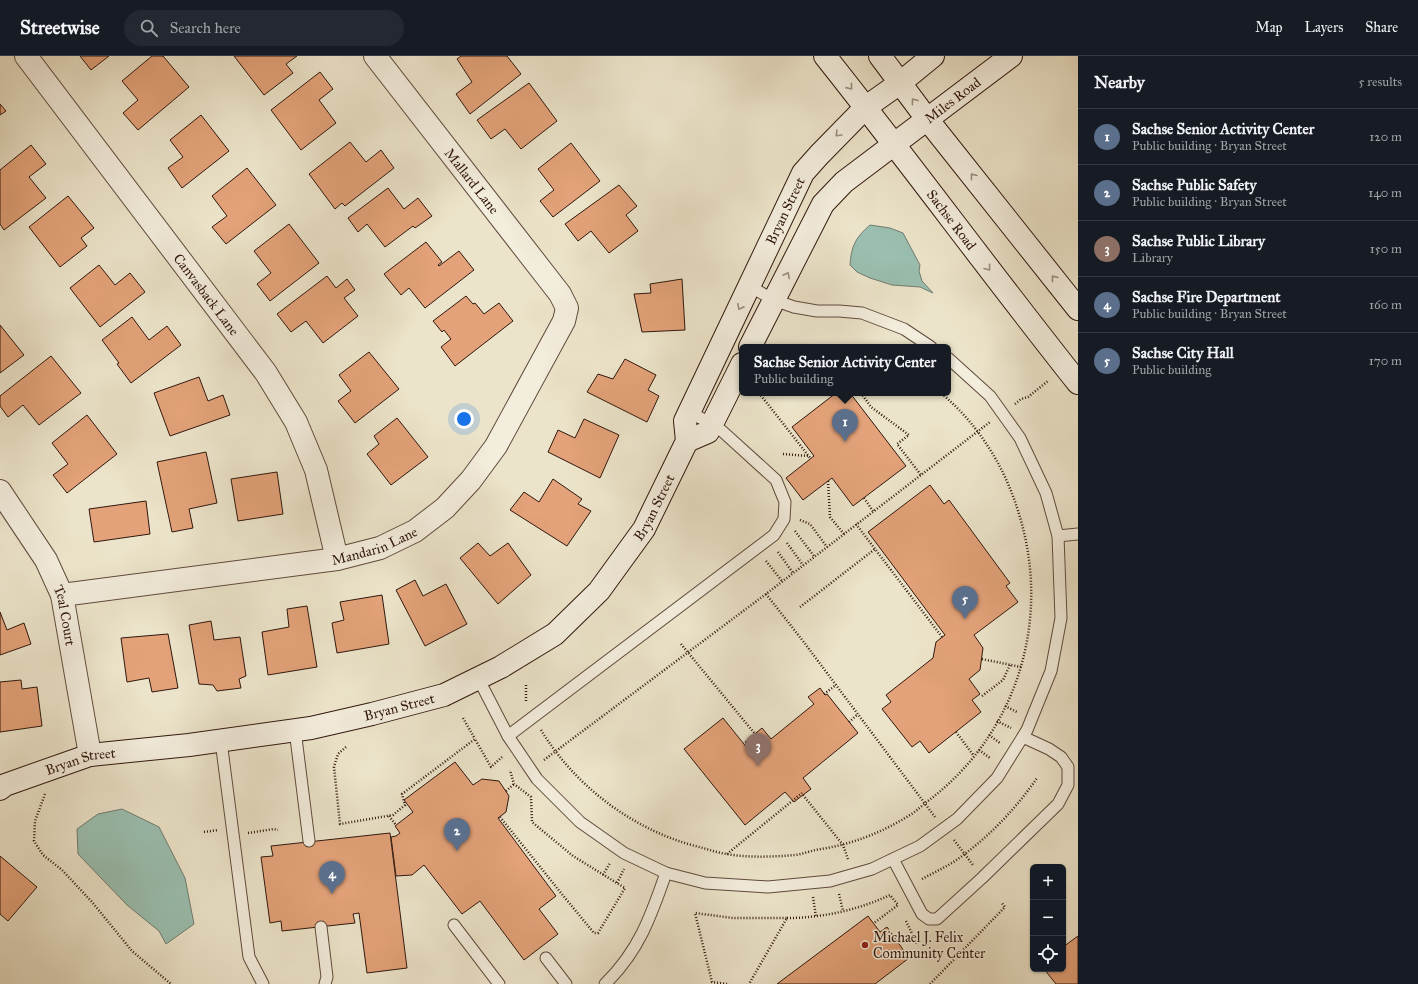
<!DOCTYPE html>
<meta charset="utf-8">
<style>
:root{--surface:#171b24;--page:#242831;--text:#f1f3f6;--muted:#9ea1a6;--line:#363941;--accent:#c59692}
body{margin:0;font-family:"IM FELL Great Primer",serif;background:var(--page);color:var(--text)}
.controls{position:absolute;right:12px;bottom:12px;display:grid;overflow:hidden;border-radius:6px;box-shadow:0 1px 3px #0004}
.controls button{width:36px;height:36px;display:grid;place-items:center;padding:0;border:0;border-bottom:1px solid var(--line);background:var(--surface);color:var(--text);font:20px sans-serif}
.you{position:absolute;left:464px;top:363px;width:14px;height:14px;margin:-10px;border:3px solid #fff;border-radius:50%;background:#1a73e8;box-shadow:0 0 0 6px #1a73e833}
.badge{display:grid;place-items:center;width:26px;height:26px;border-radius:50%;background:var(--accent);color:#fff;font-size:13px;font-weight:700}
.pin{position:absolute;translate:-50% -33px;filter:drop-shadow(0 1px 2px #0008)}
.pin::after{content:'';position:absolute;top:21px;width:14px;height:12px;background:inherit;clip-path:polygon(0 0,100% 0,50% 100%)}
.popup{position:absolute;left:739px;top:288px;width:212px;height:52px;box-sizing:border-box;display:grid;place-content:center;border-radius:6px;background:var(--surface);filter:drop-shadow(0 1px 3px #0005);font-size:13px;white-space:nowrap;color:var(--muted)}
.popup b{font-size:15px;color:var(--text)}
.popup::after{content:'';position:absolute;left:50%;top:100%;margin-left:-8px;border:8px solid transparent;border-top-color:var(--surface)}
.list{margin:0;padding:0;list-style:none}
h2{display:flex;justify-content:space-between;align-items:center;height:52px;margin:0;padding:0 16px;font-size:17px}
h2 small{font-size:13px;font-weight:400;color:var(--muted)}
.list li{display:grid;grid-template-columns:26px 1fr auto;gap:12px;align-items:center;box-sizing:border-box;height:56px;padding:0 16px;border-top:1px solid var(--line)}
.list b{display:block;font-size:15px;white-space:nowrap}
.list p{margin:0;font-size:13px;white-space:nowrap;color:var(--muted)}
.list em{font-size:13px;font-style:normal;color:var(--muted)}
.icon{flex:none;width:22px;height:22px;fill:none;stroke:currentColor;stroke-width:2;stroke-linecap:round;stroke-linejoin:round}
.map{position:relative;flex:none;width:1078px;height:928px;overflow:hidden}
header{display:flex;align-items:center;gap:24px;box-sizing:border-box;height:56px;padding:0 20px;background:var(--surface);border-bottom:1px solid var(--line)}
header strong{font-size:19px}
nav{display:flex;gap:22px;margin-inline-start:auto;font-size:14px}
.search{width:280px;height:36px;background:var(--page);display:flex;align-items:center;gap:10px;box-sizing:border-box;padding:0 14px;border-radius:22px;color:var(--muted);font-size:15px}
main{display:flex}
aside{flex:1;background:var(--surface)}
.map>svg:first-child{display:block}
.water{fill:#9abfb0;stroke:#707c6f}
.building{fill:#e3a279;stroke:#30170d}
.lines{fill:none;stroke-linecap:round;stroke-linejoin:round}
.lane-casing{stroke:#5f4a3c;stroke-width:13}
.street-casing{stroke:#5f4a3c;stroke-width:24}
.secondary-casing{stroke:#30170d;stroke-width:24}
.path{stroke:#30170d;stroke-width:2.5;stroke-dasharray:1 2;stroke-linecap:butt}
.lane{stroke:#f3eddd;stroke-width:11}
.street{stroke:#f3eddd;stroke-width:22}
.secondary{stroke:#f3eddd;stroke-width:22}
.oneway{stroke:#9b8d7f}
.poi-dot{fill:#8f2418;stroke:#f3eddd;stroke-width:1.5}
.labels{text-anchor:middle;stroke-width:3;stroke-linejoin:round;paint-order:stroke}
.street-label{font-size:14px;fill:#30170d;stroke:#f3eddd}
.poi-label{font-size:14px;fill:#30170d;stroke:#f3eddd;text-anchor:start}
</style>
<header>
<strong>Streetwise</strong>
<div class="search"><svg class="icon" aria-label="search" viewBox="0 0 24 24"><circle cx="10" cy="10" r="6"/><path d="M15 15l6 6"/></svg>Search here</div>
<nav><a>Map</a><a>Layers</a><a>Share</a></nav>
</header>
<main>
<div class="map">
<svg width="1078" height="928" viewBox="0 0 1078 928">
<rect width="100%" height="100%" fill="#ece4ca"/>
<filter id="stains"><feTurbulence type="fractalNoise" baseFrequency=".005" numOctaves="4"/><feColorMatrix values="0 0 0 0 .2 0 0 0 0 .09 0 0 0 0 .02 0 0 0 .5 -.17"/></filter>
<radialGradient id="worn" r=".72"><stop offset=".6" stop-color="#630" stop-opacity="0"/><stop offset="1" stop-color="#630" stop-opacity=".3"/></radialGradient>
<g class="water">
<path d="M870 169 890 172 903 177 920 209 919 215 922 225 933 237 920 231 892 229 870 222 857 216 850 209C851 190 856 181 870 169Z"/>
<path d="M122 753 159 771 185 822 194 868 166 888 159 875 127 849 78 798 77 773 98 758Z"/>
</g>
<g class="building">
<path d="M80 0H109L91 14Z"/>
<path d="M152 0H163L189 31 138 74 123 57 138 44 122 25Z"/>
<path d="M234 0H297L286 8 293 17 264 39Z"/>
<path d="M461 0H507L521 18 470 58 456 38 472 26 457 3Z"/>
<path d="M320 16 333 33 319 44 336 67 301 94 271 54Z"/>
<path d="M529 27 557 65 521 93 505 73 491 83 477 64Z"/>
<path d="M0 48 6 55 0 59Z"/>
<path d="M201 59 229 95 182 132 168 112 183 101 170 84Z"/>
<path d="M350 86 366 106 381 94 394 112 345 150 342 147 335 153 309 118Z"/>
<path d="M571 87 600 125 553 161 540 145 554 134 538 113Z"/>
<path d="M31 89 46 108 29 121 46 142 4 174 0 168V114Z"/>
<path d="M247 112 276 149 226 188 212 171 227 160 212 140Z"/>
<path d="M619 129 637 150 626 159 638 175 609 197 591 175 578 185 565 168Z"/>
<path d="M388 132 404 153 418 142 432 160 415 172 413 170 385 191 367 168 358 176 348 162Z"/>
<path d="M68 140 94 172 81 182 87 190 60 211 29 171Z"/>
<path d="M289 168 319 207 270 245 257 228 271 217 254 195Z"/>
<path d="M426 186 442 206 438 209 439 210 459 195 474 214 425 252 409 232 401 239 384 218Z"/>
<path d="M99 209 115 229 130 217 145 236 100 271 70 232Z"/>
<path d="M327 220 336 232 347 223 355 234 344 242 358 260 323 287 306 265 291 276 277 258Z"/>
<path d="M682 223 685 274 642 276 634 238 651 237 650 228Z"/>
<path d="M466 240 473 248 475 247 484 258 499 247 513 265 455 310 441 291 451 283 444 274 442 276 433 265Z"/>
<path d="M132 261 149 284 167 270 181 289 131 327 117 308 119 307 102 284Z"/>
<path d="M0 269 24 299 0 317Z"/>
<path d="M369 296 399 333 355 367 338 345 351 335 339 319Z"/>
<path d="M51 300 81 337 39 369 23 349 8 361 0 350V340Z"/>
<path d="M625 303 656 319 648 334 659 340 647 366 587 336 598 318 613 323Z"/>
<path d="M199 321 208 345 223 339 230 359 170 380 154 337Z"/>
<path d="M836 337H850L906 410 853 450 832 422 803 444 786 422 814 400 792 371Z"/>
<path d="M87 359 117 398 67 437 53 419 68 408 52 387Z"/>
<path d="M397 362 428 401 391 429 367 398 379 388 374 380Z"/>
<path d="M584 363 619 379 600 422 548 396 558 374 575 382Z"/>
<path d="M206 396 217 447 189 453 193 472 172 476 157 406Z"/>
<path d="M277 416 283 458 238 465 231 423Z"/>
<path d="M553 423 582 443 578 448 591 455 567 490 510 454 524 436 539 446Z"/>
<path d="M930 429 944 448 949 444 1010 527 1006 530 1018 546 974 579 983 592 980 614 969 623 980 638 972 644 981 656 929 697 920 685 912 691 882 653 891 646 886 639 933 602 936 586 945 579 868 476Z"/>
<path d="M146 445 150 478 94 486 89 453Z"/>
<path d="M478 487 490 500 508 487 531 519 498 548 460 502Z"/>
<path d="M415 524 423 540 446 528 467 568 425 590 396 534Z"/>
<path d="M382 539 389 588 337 597 332 567 344 564 340 546Z"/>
<path d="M307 550 317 611 268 619 262 576 289 571 287 553Z"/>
<path d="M0 556 7 574 24 567 31 588 0 599Z"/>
<path d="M211 565 214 584 240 581 246 620 239 623 241 632 217 635 213 629 199 628 189 569Z"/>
<path d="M168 578 178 632 152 636 149 622 127 626 121 582Z"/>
<path d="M21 624 22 633 37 631 42 670 0 676V626Z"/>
<path d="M820 632 825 639 827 638 858 677 803 722 811 733 803 739 794 746 785 736 745 769 684 693 723 662 752 698 753 697 745 686 762 672 771 683 814 648 808 641Z"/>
<path d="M455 706 473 729 482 723 499 725 509 740 506 756 498 762 556 840 539 853 558 878 524 904 480 845 462 858 424 809 412 819 396 820 391 781 396 780 400 777 395 770 413 756 404 744Z"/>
<path d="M390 777 407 912 367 917 359 857 353 858 355 867 282 875 281 865 270 867 261 801 273 800 271 790Z"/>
<path d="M0 800 37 831 8 865 0 858Z"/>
<path d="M868 860 880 876 887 871 909 902 875 928H777Z"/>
<path d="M1078 880V928H1056L1044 913H1063V891Z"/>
</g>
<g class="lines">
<defs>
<g id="lane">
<path d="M749 230 774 244 794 251 817 255H839L862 257 904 273 931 291"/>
<path d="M1058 480 1078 478"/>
<path d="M478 622 508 680 537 723 580 766 624 797 666 817 705 827 768 831 830 825 872 813 920 790 957 763 997 722 1027 674 1051 615 1061 562 1058 480 1046 437 1020 382 990 340 948 302"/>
<path d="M295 674 309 785"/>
<path d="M508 680 774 479 784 463 785 446 776 424 722 375 712 368 689 356"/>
<path d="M221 685 249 901 263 928"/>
<path d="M893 803 922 858 929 863H937L982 822 1058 748 1068 729V711L1061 701 1049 693 1023 681"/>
<path d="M454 869 499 928"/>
<path d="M321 871 327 921 325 928"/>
<path d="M546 902 566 928"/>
<path d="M605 928C639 895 651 860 666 817"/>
</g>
<g id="street">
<path id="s1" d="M26 0 266 317 296 366 316 414 337 503"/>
<path id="s2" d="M0 435 46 504 62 539 90 699"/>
<path id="s3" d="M62 539 337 503 380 492 415 475 445 452 471 424 496 390 564 265 567 252 560 238 375 0"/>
</g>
<g id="secondary">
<path id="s4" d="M825 0C911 108 992 219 1078 327"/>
<path d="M880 0 927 63 1078 253"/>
<path id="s5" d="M750 291 823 148 844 126 1011 0"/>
<path d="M687 385 708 376 742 308"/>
<path id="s6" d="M0 733 5 729 90 699 189 689 311 672 372 658 444 639 501 611 555 578 599 535 644 473 687 385 685 365 803 117 819 99 866 51 900 27 933 0"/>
</g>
</defs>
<use href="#lane" class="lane-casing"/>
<use href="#street" class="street-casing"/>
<use href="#secondary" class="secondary-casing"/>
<g class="path">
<path d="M861 289 865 291"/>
<path d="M759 337 811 403"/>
<path d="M861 337 871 351 909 379 897 388 921 419"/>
<path d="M1015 348 1021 343 1028 341 1048 325"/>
<path d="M783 398 809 400"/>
<path d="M828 425 830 461 844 478"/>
<path d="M864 442 873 455"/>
<path d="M800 464 810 468 827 491"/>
<path d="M856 468 942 581"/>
<path d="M795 475 814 500"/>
<path d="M787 487 803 509"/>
<path d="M778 496 793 517"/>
<path d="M766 505 782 525"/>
<path d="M766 538 803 585 935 761"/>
<path d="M800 551 875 493"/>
<path d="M681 588 755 678"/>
<path d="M982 603 1021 611"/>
<path d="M824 638 836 629"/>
<path d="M982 640 1003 624 1010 609"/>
<path d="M526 645V628"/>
<path d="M1005 650 1017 656"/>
<path d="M463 662 475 683"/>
<path d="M997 665 1011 672"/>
<path d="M849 666 858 658"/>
<path d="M541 674C575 730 632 773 695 790 704 792 712 795 721 797 745 802 771 801 795 799 804 798 812 794 821 793 853 788 883 776 910 759 917 755 922 749 928 745 1017 678 1052 564 1019 458 1005 411 979 369 941 337"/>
<path d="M956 676 974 700"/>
<path d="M989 679 1000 687"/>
<path d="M346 691 338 698 334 711 340 768 393 759 405 749 402 738 475 683 491 711 502 701"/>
<path d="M979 694 990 702"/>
<path d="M544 704 766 538 990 366"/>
<path d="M506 735 514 728"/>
<path d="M45 738 35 765 34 785 43 799 62 814 92 846 132 895 171 928"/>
<path d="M803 739 843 789 848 803"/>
<path d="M389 760 396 769"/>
<path d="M500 761 561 837 594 877H598L625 832 573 800 532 766 531 741 514 728 510 714"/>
<path d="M204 776 218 774"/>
<path d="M248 777 274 773 278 774"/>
<path d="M954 784 973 809"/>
<path d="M727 798 802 737"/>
<path d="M603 819 610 807"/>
<path d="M922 823C933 817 944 812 955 805 987 783 1015 754 1037 722"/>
<path d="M617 827 624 813"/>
<path d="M839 838 843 855"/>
<path d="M813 841 816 861"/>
<path d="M787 862C822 862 858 854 890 839L898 849 874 867"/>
<path d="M906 865 917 888"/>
<path d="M727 928 712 926 695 857 733 862H787L749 928"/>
<path d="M930 928 1005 851 1001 846"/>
</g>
<use href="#lane" class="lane"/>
<use href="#street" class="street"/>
<use href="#secondary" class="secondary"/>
</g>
<defs><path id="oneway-chevron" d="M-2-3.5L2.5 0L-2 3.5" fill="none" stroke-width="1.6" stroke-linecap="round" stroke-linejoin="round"/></defs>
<g class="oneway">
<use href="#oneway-chevron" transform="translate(850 31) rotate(51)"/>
<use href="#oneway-chevron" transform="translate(914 45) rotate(-127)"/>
<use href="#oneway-chevron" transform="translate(838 78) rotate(134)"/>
<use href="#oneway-chevron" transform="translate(973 120) rotate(-128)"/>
<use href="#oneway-chevron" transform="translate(988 212) rotate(53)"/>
<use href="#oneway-chevron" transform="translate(787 219) rotate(-63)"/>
<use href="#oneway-chevron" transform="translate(1054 222) rotate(-128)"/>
<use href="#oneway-chevron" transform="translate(740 251) rotate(116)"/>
</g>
<circle class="poi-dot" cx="865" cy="889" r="4"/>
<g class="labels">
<g class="street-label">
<text dy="5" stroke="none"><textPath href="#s5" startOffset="327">Miles Road</textPath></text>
<text transform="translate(472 125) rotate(52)" y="5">Mallard Lane</text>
<text dy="5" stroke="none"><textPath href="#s6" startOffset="1072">Bryan Street</textPath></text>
<text dy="5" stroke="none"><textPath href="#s4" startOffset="207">Sachse Road</textPath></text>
<text dy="5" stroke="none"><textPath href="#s1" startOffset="299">Canvasback Lane</textPath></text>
<text dy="5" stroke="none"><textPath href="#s6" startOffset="745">Bryan Street</textPath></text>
<text dy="5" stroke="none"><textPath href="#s3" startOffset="317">Mandarin Lane</textPath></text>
<text dy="5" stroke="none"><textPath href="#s2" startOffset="142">Teal Court</textPath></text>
<text dy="5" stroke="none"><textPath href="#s6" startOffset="410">Bryan Street</textPath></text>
<text dy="5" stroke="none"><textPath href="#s6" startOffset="86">Bryan Street</textPath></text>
</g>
<g class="poi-label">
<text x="873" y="886">Michael J. Felix<tspan x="873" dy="16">Community Center</tspan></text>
</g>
</g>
<rect width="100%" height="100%" filter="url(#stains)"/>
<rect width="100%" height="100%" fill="url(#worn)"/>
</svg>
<div class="controls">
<button>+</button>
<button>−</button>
<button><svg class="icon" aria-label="locate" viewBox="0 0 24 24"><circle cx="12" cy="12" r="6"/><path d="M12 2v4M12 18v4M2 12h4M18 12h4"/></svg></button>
</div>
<div class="you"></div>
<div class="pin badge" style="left:845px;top:386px;background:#5c6f8a">1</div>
<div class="popup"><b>Sachse Senior Activity Center</b>Public building</div>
<div class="pin badge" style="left:457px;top:795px;background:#5c6f8a">2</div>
<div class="pin badge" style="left:758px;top:710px;background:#8d6e63">3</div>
<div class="pin badge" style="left:332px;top:838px;background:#5c6f8a">4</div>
<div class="pin badge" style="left:965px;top:563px;background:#5c6f8a">5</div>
</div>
<aside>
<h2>Nearby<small>5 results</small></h2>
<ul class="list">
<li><span class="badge" style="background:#5c6f8a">1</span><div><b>Sachse Senior Activity Center</b><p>Public building · Bryan Street</p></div><em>120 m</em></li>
<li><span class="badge" style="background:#5c6f8a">2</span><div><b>Sachse Public Safety</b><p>Public building · Bryan Street</p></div><em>140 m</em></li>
<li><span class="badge" style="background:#8d6e63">3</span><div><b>Sachse Public Library</b><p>Library</p></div><em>150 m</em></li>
<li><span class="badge" style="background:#5c6f8a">4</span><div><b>Sachse Fire Department</b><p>Public building · Bryan Street</p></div><em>160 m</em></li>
<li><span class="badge" style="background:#5c6f8a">5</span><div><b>Sachse City Hall</b><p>Public building</p></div><em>170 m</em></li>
</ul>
</aside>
</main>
